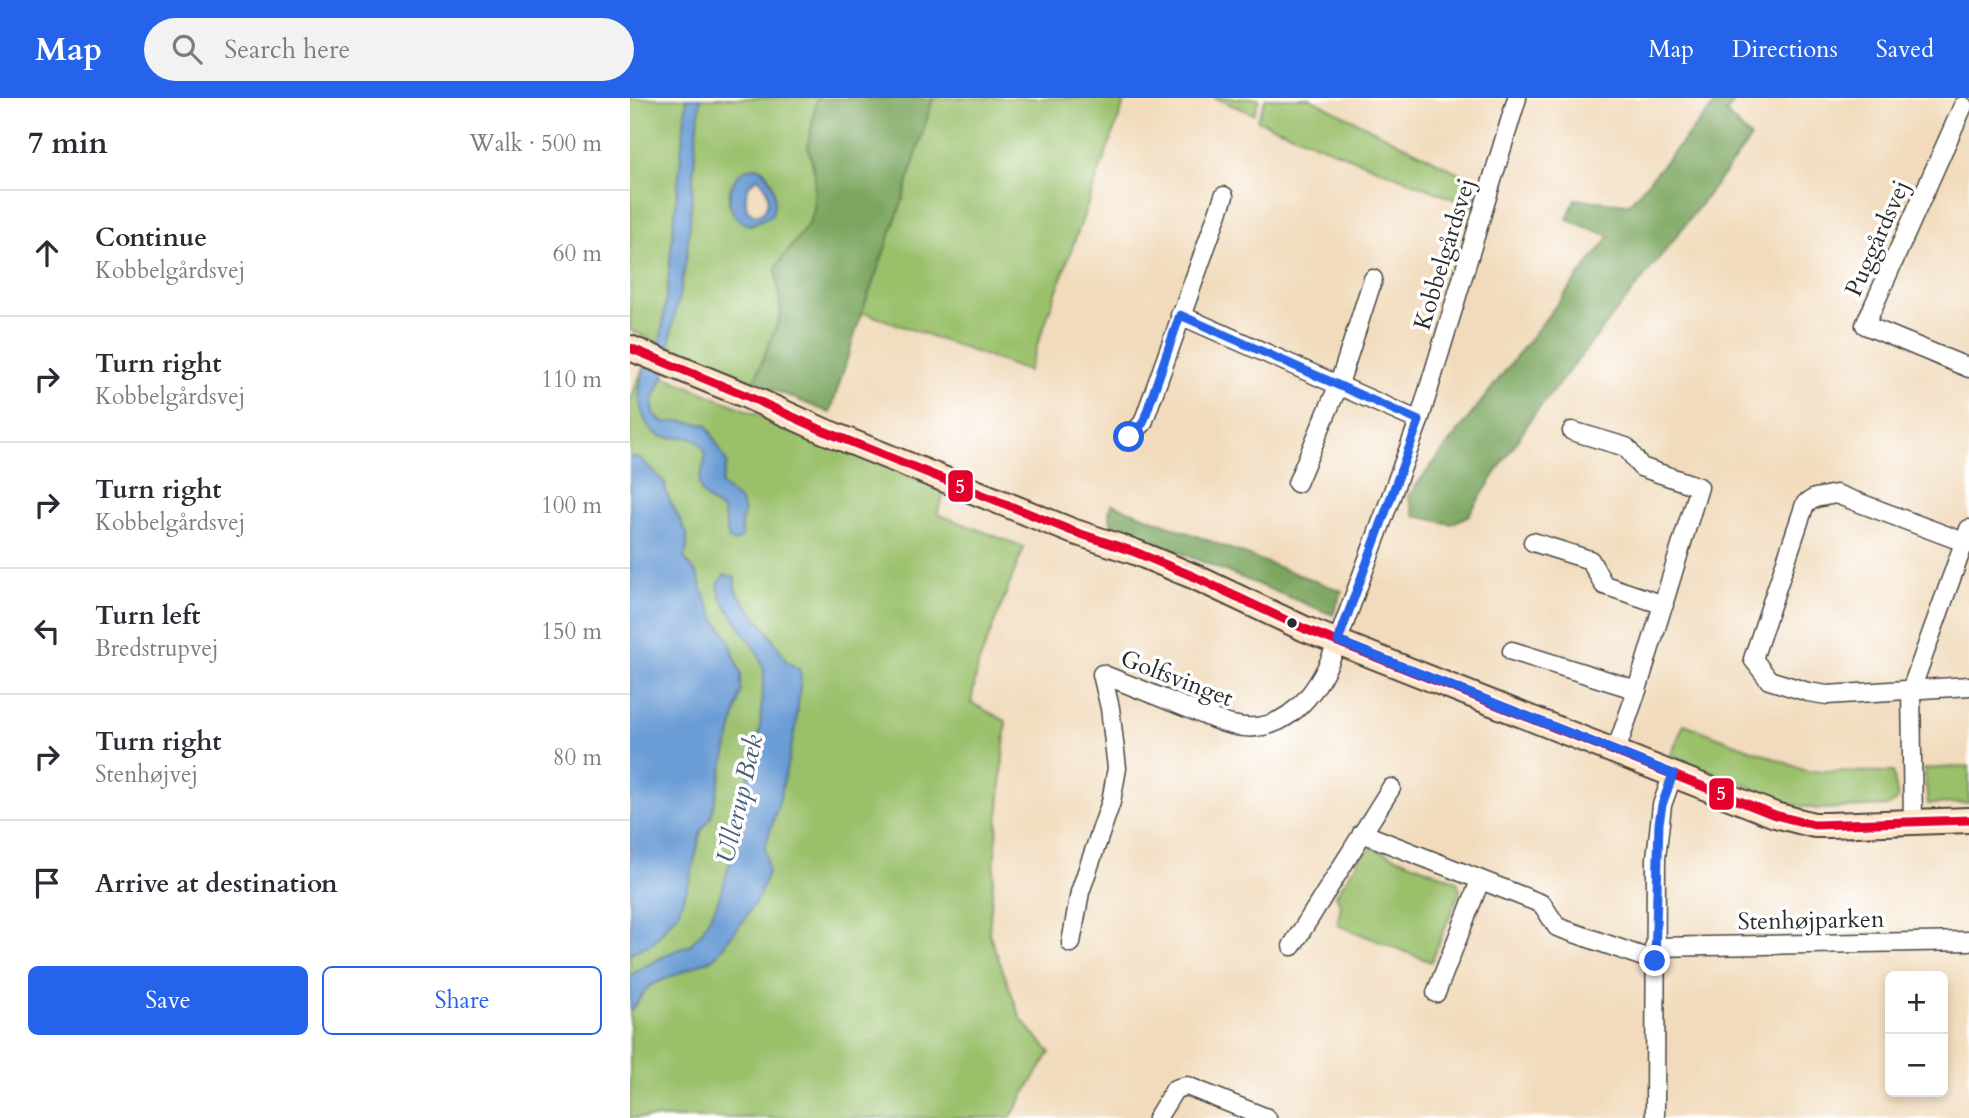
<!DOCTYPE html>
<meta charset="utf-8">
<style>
:root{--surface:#fff;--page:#f2f2f3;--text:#2b2b33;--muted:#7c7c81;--line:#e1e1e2;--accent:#2563eb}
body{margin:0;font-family:Cardo,serif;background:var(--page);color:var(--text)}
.controls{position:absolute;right:21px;bottom:21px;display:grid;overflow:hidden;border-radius:10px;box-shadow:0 4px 10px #0003}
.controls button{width:63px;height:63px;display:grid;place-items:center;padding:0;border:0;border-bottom:2px solid var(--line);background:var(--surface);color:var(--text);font:35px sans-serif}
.stop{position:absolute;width:21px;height:21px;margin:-16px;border:5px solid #2563eb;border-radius:50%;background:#fff}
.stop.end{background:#2563eb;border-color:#fff;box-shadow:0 2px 7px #0008}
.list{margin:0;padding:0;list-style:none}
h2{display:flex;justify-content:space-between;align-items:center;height:91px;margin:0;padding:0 28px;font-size:30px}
h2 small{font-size:23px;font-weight:400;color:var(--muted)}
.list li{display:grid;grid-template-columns:46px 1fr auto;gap:21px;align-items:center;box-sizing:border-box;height:126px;padding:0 28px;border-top:2px solid var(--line)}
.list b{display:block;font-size:26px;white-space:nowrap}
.list p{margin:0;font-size:23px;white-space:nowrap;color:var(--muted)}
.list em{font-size:23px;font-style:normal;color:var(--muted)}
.actions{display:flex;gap:14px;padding:21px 28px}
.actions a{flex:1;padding:16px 0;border:2px solid var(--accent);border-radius:10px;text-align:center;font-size:24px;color:var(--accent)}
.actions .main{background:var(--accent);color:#fff}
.icon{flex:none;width:38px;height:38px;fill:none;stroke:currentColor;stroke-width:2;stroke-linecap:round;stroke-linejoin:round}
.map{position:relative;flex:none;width:1339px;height:1020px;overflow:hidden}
header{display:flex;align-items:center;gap:42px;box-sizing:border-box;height:98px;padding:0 35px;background:var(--accent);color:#fff}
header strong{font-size:33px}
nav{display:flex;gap:38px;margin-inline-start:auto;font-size:24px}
.search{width:490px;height:63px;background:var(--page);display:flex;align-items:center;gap:18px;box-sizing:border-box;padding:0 24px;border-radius:38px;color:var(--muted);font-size:26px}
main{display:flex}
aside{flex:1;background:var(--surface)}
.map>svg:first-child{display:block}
.green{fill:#9ac06b;stroke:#62764b;stroke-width:2;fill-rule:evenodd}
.forest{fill:#7ba65f;stroke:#536845;stroke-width:2}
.water{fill:#6b9cd5;stroke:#4b6480;stroke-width:2;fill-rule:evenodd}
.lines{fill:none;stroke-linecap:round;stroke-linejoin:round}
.street-casing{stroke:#494541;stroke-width:21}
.secondary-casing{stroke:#494541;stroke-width:28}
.street{stroke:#fff;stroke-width:18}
.secondary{stroke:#ffe4c6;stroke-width:24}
.bus-1-casing{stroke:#fff;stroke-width:14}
.bus-1{stroke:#e4002b;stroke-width:9}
.route{stroke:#2563eb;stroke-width:9}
.bus-dot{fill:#2b2b2b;stroke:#fff;stroke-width:2.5}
.labels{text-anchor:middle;stroke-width:7;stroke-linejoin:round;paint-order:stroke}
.street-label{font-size:24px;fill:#2b2b2b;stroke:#fff}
.water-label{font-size:26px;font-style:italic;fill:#485e77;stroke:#fff}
.line-badge{stroke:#fff;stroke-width:2.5}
.badge-label{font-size:19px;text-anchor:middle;font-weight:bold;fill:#fff}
</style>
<header>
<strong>Map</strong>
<div class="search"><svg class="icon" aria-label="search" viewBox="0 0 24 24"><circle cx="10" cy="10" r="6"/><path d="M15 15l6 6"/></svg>Search here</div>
<nav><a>Map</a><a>Directions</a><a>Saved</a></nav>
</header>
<main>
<aside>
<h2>7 min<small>Walk · 500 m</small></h2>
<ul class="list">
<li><svg class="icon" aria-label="ahead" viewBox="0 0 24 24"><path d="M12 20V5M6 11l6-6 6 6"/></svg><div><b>Continue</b><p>Kobbelgårdsvej</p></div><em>60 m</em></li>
<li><svg class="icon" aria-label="right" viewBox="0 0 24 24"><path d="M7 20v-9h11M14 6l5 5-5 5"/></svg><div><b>Turn right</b><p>Kobbelgårdsvej</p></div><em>110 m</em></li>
<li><svg class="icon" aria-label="right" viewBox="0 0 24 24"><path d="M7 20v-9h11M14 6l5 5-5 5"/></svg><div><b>Turn right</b><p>Kobbelgårdsvej</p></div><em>100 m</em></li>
<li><svg class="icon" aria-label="left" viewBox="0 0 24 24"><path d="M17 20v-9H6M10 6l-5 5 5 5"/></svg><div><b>Turn left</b><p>Bredstrupvej</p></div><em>150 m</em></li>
<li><svg class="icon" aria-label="right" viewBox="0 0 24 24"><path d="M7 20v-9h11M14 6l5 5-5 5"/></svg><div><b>Turn right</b><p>Stenhøjvej</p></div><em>80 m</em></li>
<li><svg class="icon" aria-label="arrive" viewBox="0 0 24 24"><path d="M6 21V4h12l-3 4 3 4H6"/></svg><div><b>Arrive at destination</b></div></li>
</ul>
<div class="actions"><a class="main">Save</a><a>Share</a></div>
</aside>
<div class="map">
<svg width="1339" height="1020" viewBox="0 0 1339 1020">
<rect width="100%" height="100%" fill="#fff"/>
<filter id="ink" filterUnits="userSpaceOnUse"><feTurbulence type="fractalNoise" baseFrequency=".0143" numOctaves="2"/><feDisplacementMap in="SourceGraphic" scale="14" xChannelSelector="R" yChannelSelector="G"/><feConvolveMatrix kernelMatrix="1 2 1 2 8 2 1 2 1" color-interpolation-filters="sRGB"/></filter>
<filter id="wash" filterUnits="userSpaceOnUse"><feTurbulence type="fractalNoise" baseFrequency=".00686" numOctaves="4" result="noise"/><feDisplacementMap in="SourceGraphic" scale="28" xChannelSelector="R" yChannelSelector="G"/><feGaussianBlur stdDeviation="1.57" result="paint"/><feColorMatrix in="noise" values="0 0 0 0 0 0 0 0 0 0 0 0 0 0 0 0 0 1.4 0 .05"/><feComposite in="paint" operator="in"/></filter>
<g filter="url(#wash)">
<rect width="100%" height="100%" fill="#f1dbbc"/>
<g class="green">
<path d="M0 0H187L178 48 185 76 184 113 179 125 146 169 151 216 124 284 0 232ZM130 70 135 73 141 118 120 127C95 112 93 101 109 76Z"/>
<path d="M303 0H499L494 5 398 273 232 214 272 104Z"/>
<path d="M584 0H629L624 16Z"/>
<path d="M636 0H680L849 85 843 109 627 22Z"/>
<path d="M13 270 315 393 307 416 394 449 348 567 341 605 376 623 359 835 391 921 420 954 380 1020H0V303Z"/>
<path d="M1054 626 1177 673 1263 674 1268 701 1259 708 1189 711 1165 707 1041 657Z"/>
<path d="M1339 668V705L1298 706 1294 671Z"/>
<path d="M743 750 827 783 830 793 801 864 707 827 711 808 706 797 731 758Z"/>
</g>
<g class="forest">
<path d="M187 0H303L272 104 232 214 200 315 124 284 151 216 146 169 179 125 184 113 185 76 178 48Z"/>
<path d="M1090 0H1107L1096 15 1121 40 1039 148 903 318 838 418 821 426 785 418 778 398 980 138 937 122 945 101 999 106Z"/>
<path d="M482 406 712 493 703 517 482 427 479 415Z"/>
</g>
<g class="water">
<path d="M57 0H71C63 54 63 108 56 162 53 185 46 208 42 230 39 245 39 265 34 278 27 293 12 314 35 325L51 323 77 327 97 365 91 387 111 404 114 415 111 425 112 439 105 444 99 441 93 413C87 407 78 404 73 396 61 380 84 364 71 347 57 328 32 354 16 324 7 306 7 285 17 267 21 260 28 253 30 244 37 207 39 170 43 133 48 89 52 44 57 0Z"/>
<path d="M127 69C145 77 148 102 141 118L120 127C88 119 96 70 127 69ZM128 80C139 89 142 104 132 115L124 117 117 111C114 99 116 85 128 80Z"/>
<path d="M0 358 11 361 35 385 36 395 57 436V449L54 460 67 476 74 497 85 521 98 539 111 576V593L81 719 71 733 60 782 48 814 23 845 0 855Z"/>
<path d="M94 477 105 479V490L108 496 142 539 157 564 169 571 171 578 166 627 150 700 135 749 138 774 129 798 113 823 84 860 19 888 0 914V879L8 872 40 855 60 847 71 835 86 808 94 786 115 705 116 687 130 631 134 572 128 556 91 500 88 487Z"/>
</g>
</g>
<g filter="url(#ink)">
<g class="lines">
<defs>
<g id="street">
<path d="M1333 8 1235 227 1339 270"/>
<path d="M550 217 789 323"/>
<path d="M942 333 996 349 1011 369 1069 389 1007 592 986 653"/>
<path d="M499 339 513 325 594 98"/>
<path d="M667 385 709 286 743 181"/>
<path d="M903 444 960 462 974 487 1034 507"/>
<path d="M1339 446 1206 396 1185 400 1175 406 1123 561 1139 582 1178 594 1197 597 1339 588"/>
<path d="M882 553 1007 592"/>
<path d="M1283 724 1281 592 1339 431"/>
<path d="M732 735 912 806 927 829 1025 863"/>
<path d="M441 845 450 794 481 704 487 670 480 610 472 576C500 587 529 599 557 610 572 615 587 624 602 627 654 640 687 596 704 553L789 323 887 0"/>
<path d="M662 848 761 690"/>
<path d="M1024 849 1339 843"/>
<path d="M806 895 850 783"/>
<path d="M527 1020 545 991 557 988 637 1020"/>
<path d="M1025 1020 1026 760 1032 707 1043 676"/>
</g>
<path id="secondary" d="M0 250 117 298 194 333 442 433 505 454 565 479 675 531 1145 717 1184 727H1199L1339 722"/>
</defs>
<use href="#street" class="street-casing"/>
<use href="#secondary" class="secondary-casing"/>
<use href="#street" class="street"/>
<use href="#secondary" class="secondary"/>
<defs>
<path id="bus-1" d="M0 250 117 298 194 333 442 433 505 454 565 479 675 531 1145 717 1184 727 1339 722"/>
</defs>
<use href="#bus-1" class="bus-1-casing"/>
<use href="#bus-1" class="bus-1"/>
</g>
</g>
<g class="lines" filter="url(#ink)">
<path class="route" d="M499 339 513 325 550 217 789 323 708 543 1043 676 1032 707 1029 725 1025 863"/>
</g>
<circle class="bus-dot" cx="662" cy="525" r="6"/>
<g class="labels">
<g class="street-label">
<text transform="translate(1247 140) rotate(-66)" y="8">Puggårdsvej</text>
<text transform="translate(814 156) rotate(-73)" y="8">Kobbelgårdsvej</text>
<text transform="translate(547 580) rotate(21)" y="8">Golfsvinget</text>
<text transform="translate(1181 822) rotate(-1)" y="8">Stenhøjparken</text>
</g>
<g class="water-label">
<text transform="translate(109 701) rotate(-77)" y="9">Ullerup Bæk</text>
</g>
</g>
<g class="line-badge">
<rect x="317" y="371" width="27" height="34" rx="7" fill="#e4002b"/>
<rect x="1078" y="679" width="27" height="34" rx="7" fill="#e4002b"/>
</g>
<g class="badge-label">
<text x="330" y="395">5</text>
<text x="1091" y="702">5</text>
</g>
</svg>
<div class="controls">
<button>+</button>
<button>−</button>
</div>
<div class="stop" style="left:499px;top:339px"></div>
<div class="stop end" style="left:1025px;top:863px"></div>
</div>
</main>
